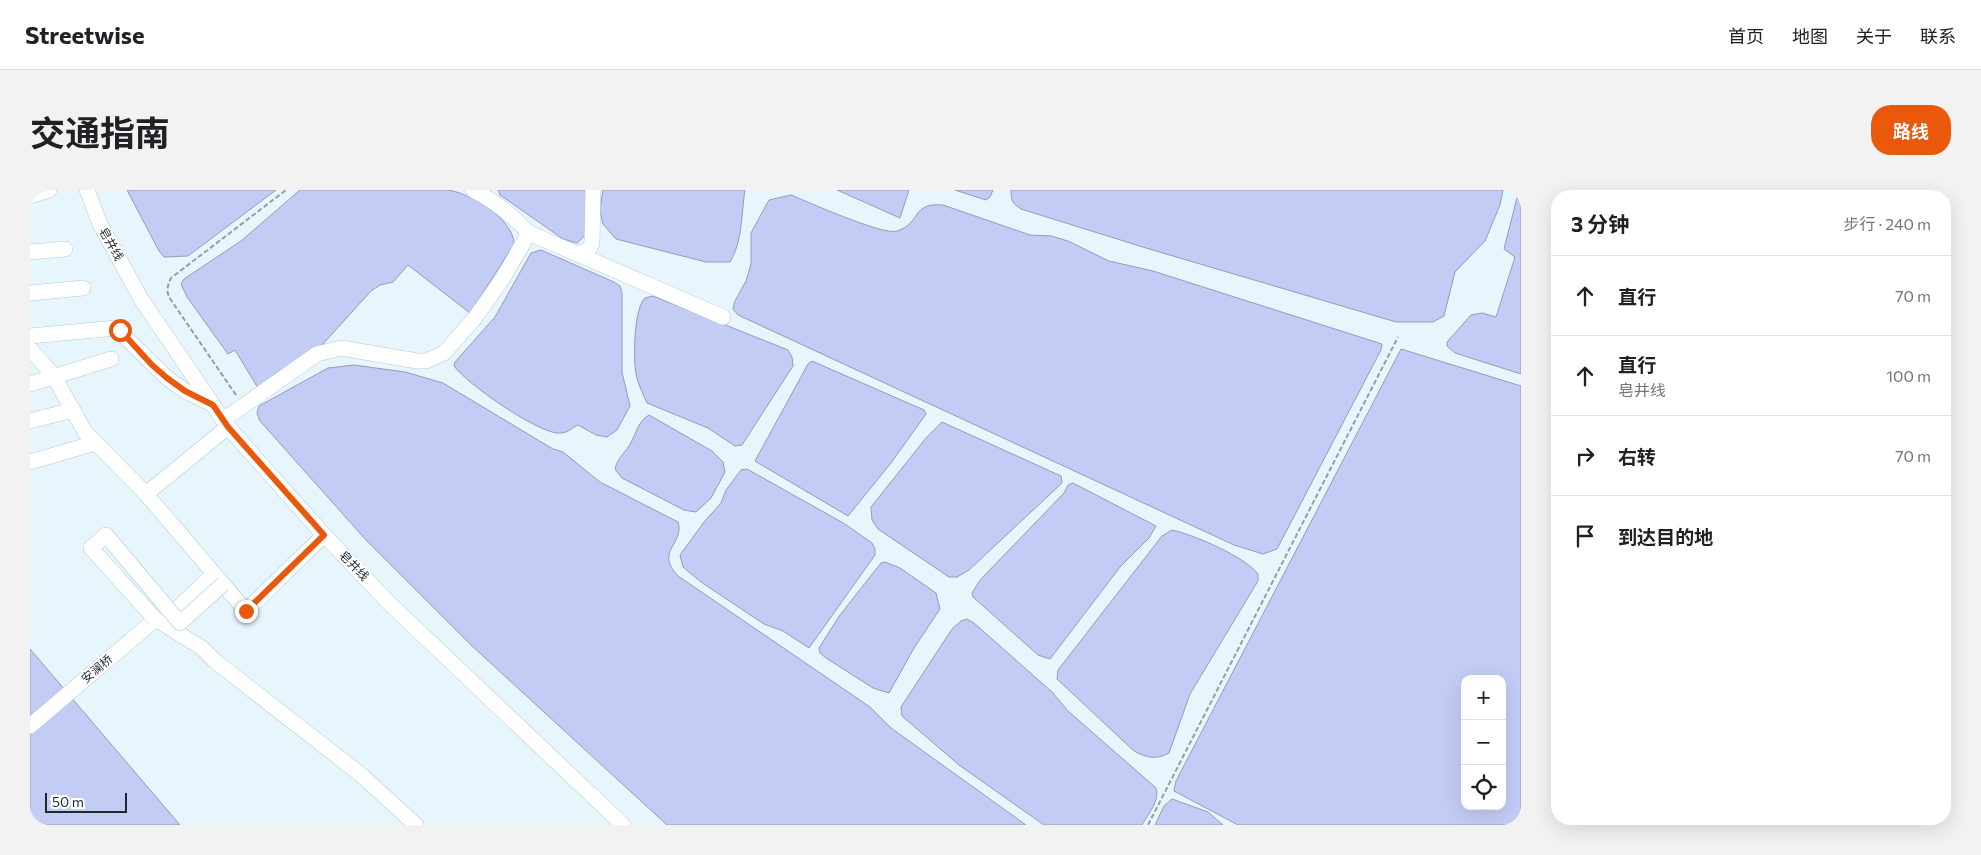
<!DOCTYPE html>
<html lang="zh">
<meta charset="utf-8">
<style>
:root{--surface:#fff;--page:#f2f2f2;--text:#202124;--muted:#757577;--line:#e0e0e0;--accent:#ea580c}
body{margin:0;font-family:Commissioner,"Noto Sans SC",sans-serif;background:var(--page);color:var(--text)}
.controls{position:absolute;right:15px;bottom:15px;display:grid;overflow:hidden;border-radius:10px;box-shadow:0 5px 20px #0002}
.controls button{width:45px;height:45px;display:grid;place-items:center;padding:0;border:0;border-bottom:1px solid var(--line);background:var(--surface);color:var(--text);font:25px sans-serif}
.scale{position:absolute;left:15px;bottom:12px;width:82px;box-sizing:border-box;padding-left:5px;border:2px solid #1f282d;border-top:0;font-size:14px;line-height:18px;white-space:nowrap;color:#1f282d;-webkit-text-stroke:4px #fff;paint-order:stroke}
.stop{position:absolute;width:15px;height:15px;margin:-11px;border:4px solid #ea580c;border-radius:50%;background:#fff}
.stop.end{background:#ea580c;border-color:#fff;box-shadow:0 1px 5px #0008}
.list{margin:0;padding:0;list-style:none}
h2{display:flex;justify-content:space-between;align-items:center;height:65px;margin:0;padding:0 20px;font-size:21px}
h2 small{font-size:16px;font-weight:400;color:var(--muted)}
.list li{display:grid;grid-template-columns:32px 1fr auto;gap:15px;align-items:center;box-sizing:border-box;height:80px;padding:0 20px;border-top:1px solid var(--line)}
.list b{display:block;font-size:19px;white-space:nowrap}
.list p{margin:0;font-size:16px;white-space:nowrap;color:var(--muted)}
.list em{font-size:16px;font-style:normal;color:var(--muted)}
.icon{flex:none;width:28px;height:28px;fill:none;stroke:currentColor;stroke-width:2;stroke-linecap:round;stroke-linejoin:round}
.map{position:relative;flex:none;width:1491px;height:635px;overflow:hidden;border-radius:20px}
header{display:flex;align-items:center;gap:30px;box-sizing:border-box;height:70px;padding:0 25px;background:var(--surface);border-bottom:1px solid var(--line)}
header strong{font-size:24px}
nav{display:flex;gap:28px;margin-inline-start:auto;font-size:18px}
.intro{display:flex;align-items:center;justify-content:space-between;box-sizing:border-box;height:120px;padding:0 30px}
h1{margin:0;font-size:35px}
.button{padding:12px 22px;border-radius:20px;background:var(--accent);color:#fff;font-size:18px;font-weight:700}
main{display:flex;gap:30px;padding:0 30px}
aside{flex:1;background:var(--surface);border-radius:20px;box-shadow:0 5px 20px #0002}
.map>svg:first-child{display:block}
.water{fill:#c3ccf5;stroke:#929bb9;fill-rule:evenodd}
.lines{fill:none;stroke-linecap:round;stroke-linejoin:round}
.minor-casing{stroke:#b0c9d4;stroke-width:16}
.path{stroke:#939fa6;stroke-width:2;stroke-dasharray:5 2.5;stroke-linecap:butt}
.minor{stroke:#fff;stroke-width:15}
.minor-bridge-casing{stroke:#b0c9d4;stroke-width:16;stroke-linecap:butt}
.minor-bridge{stroke:#fff;stroke-width:15}
.route{stroke:#ea580c;stroke-width:6}
.labels{text-anchor:middle;stroke-width:4;stroke-linejoin:round;paint-order:stroke}
.street-label{font-size:12px;fill:#1f282d;stroke:#fff}
</style>
<header>
<strong>Streetwise</strong>
<nav><a>首页</a><a>地图</a><a>关于</a><a>联系</a></nav>
</header>
<div class="intro"><h1>交通指南</h1><a class="button">路线</a></div>
<main>
<div class="map">
<svg width="1491" height="635" viewBox="0 0 1491 635">
<rect width="100%" height="100%" fill="#e7f6fd"/>
<g class="water">
<path d="M97 0H246L158 66 134 67 129 61Z"/>
<path d="M270 0C304 0 337 0 370 0 385 0 402 0 417 0 439 2 484 29 484 54L440 123 378 75 363 92 350 95 341 101 293 154 245 184 228 198 205 160 198 164 157 107 151 94 154 89 211 51Z"/>
<path d="M468 0H555C557 18 564 41 547 53L533 49 470 5Z"/>
<path d="M573 0H715C711 25 713 50 700 72H676L586 49 573 34 570 20Z"/>
<path d="M807 0H879L870 28Z"/>
<path d="M925 0H963L960 7 956 10Z"/>
<path d="M981 0H1473L1470 15 1455 51 1425 82 1414 126 1403 132H1366L1116 58 991 19C982 13 981 10 981 0Z"/>
<path d="M1489 0H1491V184L1425 163 1417 156V152L1441 125 1452 123 1466 127 1485 67 1474 59Z"/>
<path d="M761 5C778 12 854 46 867 41 892 33 881 12 913 15L1000 45 1021 46 1038 51 1079 71 1123 81 1352 154 1351 160 1247 359 1233 364 1204 355 708 125 703 119 705 111 716 91 721 74V43L739 10Z"/>
<path d="M511 60 584 92 590 96 592 103V182L600 216 587 240 577 247 566 245 548 235C540 239 537 244 527 243 505 241 437 194 424 176L425 172 465 127 501 63Z"/>
<path d="M623 106 758 160 762 167 763 176 712 255 705 256 678 238 617 213C613 204 608 194 606 184 603 168 604 118 615 108Z"/>
<path d="M1371 159 1491 196V635H1208L1144 601 1146 591ZM1435 489H1472V616H1435Z"/>
<path d="M782 171 894 220 896 224 861 273 818 326 725 271 778 174Z"/>
<path d="M324 175 375 182 413 193 523 259 533 262 570 292 648 332C655 354 624 361 648 386L840 517 861 538 996 635H637L441 455 336 350 230 231 227 223 229 216 298 178Z"/>
<path d="M619 225 682 261 693 272 695 282 681 308 666 322 654 320 592 288 585 279C587 269 594 264 599 256 606 245 607 232 619 225Z"/>
<path d="M912 232 1031 286 1032 293 939 380 927 387H919L848 339 842 330 841 317 896 248Z"/>
<path d="M717 279 815 334 842 353 845 359V365L779 458 753 441 734 434 671 392 653 377 650 365 674 332 691 313 696 300 711 280Z"/>
<path d="M1043 293 1126 336 1119 348 1090 377 1020 469 1008 465 943 407 942 403 950 390 1034 303 1038 295Z"/>
<path d="M1142 340C1164 345 1214 366 1228 384V391L1160 504 1139 563C1126 570 1117 568 1104 561L1027 489 1028 480 1132 346Z"/>
<path d="M855 372 870 378 906 403 910 419 884 458 859 503 843 498 796 468 790 463 789 458 810 425 851 373Z"/>
<path d="M937 429 944 433 1022 502 1038 521 1126 598C1130 611 1118 624 1112 635H1014L929 575 872 526 871 517 922 439 931 431Z"/>
<path d="M0 459 150 635H0Z"/>
<path d="M1142 609 1178 622 1193 635H1125L1134 616Z"/>
</g>
<g class="lines">
<defs>
<g id="minor">
<path d="M57 0 70 34 111 109 198 237 294 345 359 413 593 635"/>
<path d="M443 0C465 11 482 25 499 43L693 127"/>
<path d="M0 6 19 0"/>
<path d="M0 62 35 59"/>
<path d="M550 63 559 59 562 53 563 0"/>
<path d="M0 103 53 98"/>
<path d="M0 146 86 138 137 188 155 201 182 214"/>
<path d="M0 159 23 185 55 242 116 304 216 421 294 345"/>
<path d="M0 194 81 169"/>
<path d="M193 230 287 164 311 158 387 171H396L414 163 445 128 473 88 499 43"/>
<path d="M0 231 43 220"/>
<path d="M0 272 65 253"/>
<path d="M116 304 198 237"/>
<path d="M184 384 132 433 172 458 186 472 330 584 386 635"/>
<path d="M0 536 134 422"/>
</g>
</defs>
<use href="#minor" class="minor-casing"/>
<g class="path">
<path d="M206 205 143 113C136 103 136 99 141 88L256 0"/>
<path d="M1118 635 1368 147"/>
</g>
<use href="#minor" class="minor"/>
<defs>
<path id="minor-bridge" d="M125 429 61 358 76 345 150 433 193 394"/>
</defs>
<use href="#minor-bridge" class="minor-bridge-casing"/>
<use href="#minor-bridge" class="minor-bridge"/>
</g>
<g class="lines">
<path class="route" d="M90 140 122 175 137 188 155 201 183 215 198 237 294 345 216 421"/>
</g>
<g class="labels">
<g class="street-label">
<text transform="translate(81 54) rotate(61)" y="4">皂井线</text>
<text transform="translate(324 376) rotate(46)" y="4">皂井线</text>
<text transform="translate(67 479) rotate(-40)" y="4">安澜桥</text>
</g>
</g>
</svg>
<div class="controls">
<button>+</button>
<button>−</button>
<button><svg class="icon" aria-label="locate" viewBox="0 0 24 24"><circle cx="12" cy="12" r="6"/><path d="M12 2v4M12 18v4M2 12h4M18 12h4"/></svg></button>
</div>
<div class="scale">50 m</div>
<div class="stop" style="left:90px;top:140px"></div>
<div class="stop end" style="left:216px;top:421px"></div>
</div>
<aside>
<h2>3 分钟<small>步行 · 240 m</small></h2>
<ul class="list">
<li><svg class="icon" aria-label="ahead" viewBox="0 0 24 24"><path d="M12 20V5M6 11l6-6 6 6"/></svg><div><b>直行</b></div><em>70 m</em></li>
<li><svg class="icon" aria-label="ahead" viewBox="0 0 24 24"><path d="M12 20V5M6 11l6-6 6 6"/></svg><div><b>直行</b><p>皂井线</p></div><em>100 m</em></li>
<li><svg class="icon" aria-label="right" viewBox="0 0 24 24"><path d="M7 20v-9h11M14 6l5 5-5 5"/></svg><div><b>右转</b></div><em>70 m</em></li>
<li><svg class="icon" aria-label="arrive" viewBox="0 0 24 24"><path d="M6 21V4h12l-3 4 3 4H6"/></svg><div><b>到达目的地</b></div></li>
</ul>
</aside>
</main>
